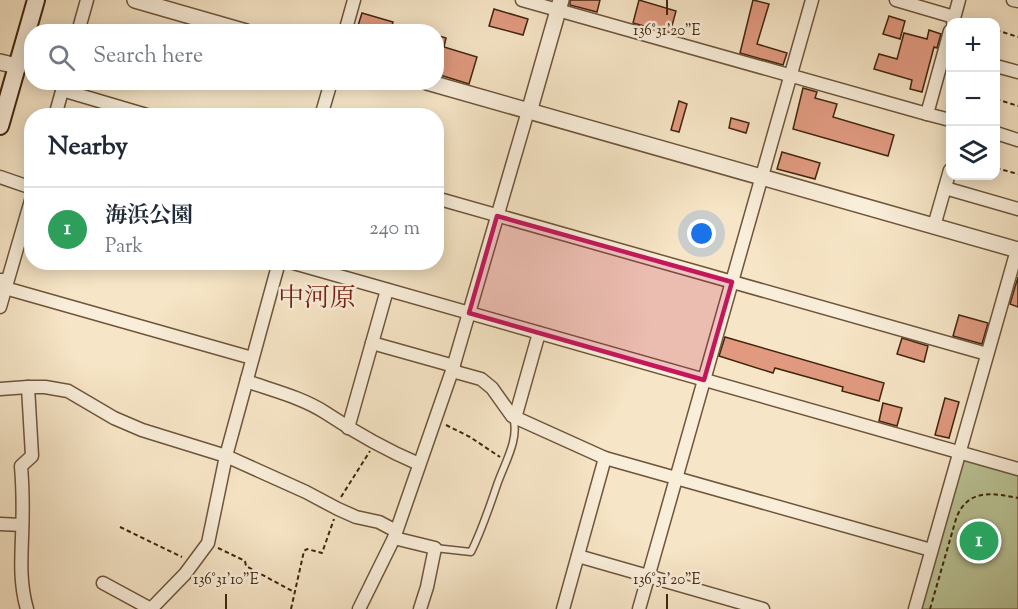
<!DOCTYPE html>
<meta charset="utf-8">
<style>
:root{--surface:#fff;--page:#f6f6f7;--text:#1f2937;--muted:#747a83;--line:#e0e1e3;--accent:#1a73e8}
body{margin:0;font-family:"Sorts Mill Goudy","Noto Serif JP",serif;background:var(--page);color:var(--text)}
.controls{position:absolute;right:18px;top:18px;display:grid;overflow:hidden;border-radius:12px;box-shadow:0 3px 15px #0003}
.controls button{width:54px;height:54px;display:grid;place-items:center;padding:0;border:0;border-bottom:2px solid var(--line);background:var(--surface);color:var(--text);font:30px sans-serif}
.you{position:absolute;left:702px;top:234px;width:21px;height:21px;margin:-15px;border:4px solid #fff;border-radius:50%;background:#1a73e8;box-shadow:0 0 0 9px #1a73e833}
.badge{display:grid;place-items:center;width:39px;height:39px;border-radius:50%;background:var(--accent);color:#fff;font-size:20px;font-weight:700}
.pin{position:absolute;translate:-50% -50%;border:3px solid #fff;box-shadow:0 2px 6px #0006}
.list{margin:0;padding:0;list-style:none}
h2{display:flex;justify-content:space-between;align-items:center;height:78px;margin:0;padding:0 24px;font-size:26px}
h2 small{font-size:20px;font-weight:400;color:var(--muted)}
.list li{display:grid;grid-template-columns:39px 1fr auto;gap:18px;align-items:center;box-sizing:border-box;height:84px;padding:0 24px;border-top:2px solid var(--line)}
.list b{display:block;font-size:22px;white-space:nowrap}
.list p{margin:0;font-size:20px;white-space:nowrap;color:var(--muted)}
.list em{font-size:20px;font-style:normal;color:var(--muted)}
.icon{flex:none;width:33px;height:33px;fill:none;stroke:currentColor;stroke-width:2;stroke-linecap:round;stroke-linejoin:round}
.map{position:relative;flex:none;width:1018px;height:609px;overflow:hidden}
.search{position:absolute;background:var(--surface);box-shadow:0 3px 15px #0003;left:24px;top:24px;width:420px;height:66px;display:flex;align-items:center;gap:15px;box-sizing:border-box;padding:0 21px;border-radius:24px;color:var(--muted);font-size:22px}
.panel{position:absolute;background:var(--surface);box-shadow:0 3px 15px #0003;left:24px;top:108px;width:420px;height:162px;border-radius:24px}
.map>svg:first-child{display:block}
.green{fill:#bac597;stroke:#7d7552;stroke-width:1.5}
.building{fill:#e19a80;stroke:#40250d;stroke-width:1.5}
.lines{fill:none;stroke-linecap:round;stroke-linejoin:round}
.service-casing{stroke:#6e553b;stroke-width:9}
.minor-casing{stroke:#6e553b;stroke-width:15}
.tertiary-casing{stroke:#6e553b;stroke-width:18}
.secondary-casing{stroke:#40250d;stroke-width:20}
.path{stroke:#40250d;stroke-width:2;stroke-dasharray:4.5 3;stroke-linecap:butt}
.service{stroke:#f9eeda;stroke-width:6}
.minor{stroke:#f9eeda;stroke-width:12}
.tertiary{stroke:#f9eeda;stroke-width:15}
.secondary{stroke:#f9eeda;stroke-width:16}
.marked{fill:#c2185b;fill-opacity:0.2;stroke:#c2185b;stroke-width:4.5;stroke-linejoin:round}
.ticks{fill:none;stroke:#40250d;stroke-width:2}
.labels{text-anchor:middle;stroke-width:5;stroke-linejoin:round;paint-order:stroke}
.quarter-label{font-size:26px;fill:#7a1f14;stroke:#f9eeda}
.ticks-label{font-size:15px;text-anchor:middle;fill:#40250d;stroke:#f9eeda;stroke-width:5;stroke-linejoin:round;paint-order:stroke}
</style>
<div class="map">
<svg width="1018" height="609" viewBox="0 0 1018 609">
<rect width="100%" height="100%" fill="#f6e5c6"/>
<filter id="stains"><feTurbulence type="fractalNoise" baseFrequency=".00333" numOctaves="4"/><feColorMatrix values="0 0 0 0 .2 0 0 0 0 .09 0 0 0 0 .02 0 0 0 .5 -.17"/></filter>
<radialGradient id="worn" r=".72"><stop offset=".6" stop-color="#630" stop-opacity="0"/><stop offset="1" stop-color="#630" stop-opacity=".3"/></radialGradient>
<path class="green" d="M963 458 1018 473V609H921Z"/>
<g class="building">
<path d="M570 0H600L597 12 570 5Z"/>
<path d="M639 0 676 11 670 33 633 23Z"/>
<path d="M753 0 769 4 757 44 787 53 783 65 740 53Z"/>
<path d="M494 9 528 19 523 35 489 26Z"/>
<path d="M362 13 393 22 390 32H356Z"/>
<path d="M889 16 905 21 900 39 883 34Z"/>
<path d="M929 30 941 34 937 48 934 47 922 92 910 89 912 80 874 69 879 54 897 59 904 33 927 39Z"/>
<path d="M436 35 446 38 444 47 477 57 469 84 440 75 442 68 436 67Z"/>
<path d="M803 88 817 92 815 98 837 104 833 117 894 135 888 156 793 129Z"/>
<path d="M679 101 687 104 679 132 671 130Z"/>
<path d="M731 118 749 123 746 133 729 128Z"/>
<path d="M782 152 820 163 815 179 777 169Z"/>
<path d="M1018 277V307L1010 304Z"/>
<path d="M959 315 988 323 982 344 953 336Z"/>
<path d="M725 337 884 383 879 401 842 391 843 387 811 378 775 368 773 373 719 356Z"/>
<path d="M902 338 928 346 924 362 897 354Z"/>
<path d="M945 398 959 402 949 438 935 435Z"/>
<path d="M883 403 902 408 897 426 879 421Z"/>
</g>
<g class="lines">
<defs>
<path id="service" d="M435 548 471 552C482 530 489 508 497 485 504 464 520 439 513 417"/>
<g id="minor">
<path d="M522 0 927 114"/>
<path d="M896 0 954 17"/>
<path d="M1013 0 1018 1"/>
<path d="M953 22 959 0"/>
<path d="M950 31 927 114 950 120"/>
<path d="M78 32 87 0"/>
<path d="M345 32 354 0"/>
<path d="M996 66 1018 72"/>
<path d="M62 90 150 116"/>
<path d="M55 116 64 84"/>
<path d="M321 116 331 82"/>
<path d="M996 133 1018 140"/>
<path d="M0 177 32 188"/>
<path d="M945 188 1018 209"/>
<path d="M436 198 987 354"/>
<path d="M934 226 950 170"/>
<path d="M290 262 1018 469"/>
<path d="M0 280H2L5 288 252 358"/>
<path d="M0 307 32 197"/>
<path d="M372 343 454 366"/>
<path d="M452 371 481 379 492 388 512 416 605 458 931 550"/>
<path d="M247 379 249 382C275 391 303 398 326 413 356 433 386 450 419 464"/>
<path d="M0 389 28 387"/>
<path d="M515 418 539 333"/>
<path d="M348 428 387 290"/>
<path d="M0 524 22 525"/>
<path d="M394 538 435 548 427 587 420 609"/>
<path d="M578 556 763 609"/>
<path d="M103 583 151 609"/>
<path d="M27 609C20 585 21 562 22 538 23 514 23 490 21 466L32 456 28 387H45L68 391 114 418 142 430 226 456 306 492 338 509 356 517 379 522 396 531"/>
<path d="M151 609 185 574 208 543 226 456 279 262"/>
<path d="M359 609 394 538 452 371 528 111"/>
<path d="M563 609 605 458"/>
<path d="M639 609 812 0"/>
<path d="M915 609 1017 250"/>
</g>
<g id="tertiary">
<path d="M135 0 246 32"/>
<path d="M0 62 17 66"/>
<path d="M427 82 1018 250"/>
<path d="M529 112 561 0"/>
</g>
<path id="secondary" d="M0 126 36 0"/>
</defs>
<use href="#service" class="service-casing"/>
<use href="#minor" class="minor-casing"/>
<use href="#tertiary" class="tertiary-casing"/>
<use href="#secondary" class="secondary-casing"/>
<g class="path">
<path d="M996 30 1018 37"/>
<path d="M996 99 1018 106"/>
<path d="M996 168 1018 174"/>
<path d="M446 425 470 437 500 457"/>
<path d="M341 497 370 451"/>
<path d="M120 527 182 557"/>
<path d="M218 548 245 561 246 566 294 592"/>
<path d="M291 609 304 551 307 549 322 553 334 519"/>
<path d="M930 609 956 519C967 488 993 493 1018 498"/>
</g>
<use href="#service" class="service"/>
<use href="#minor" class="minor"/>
<use href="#tertiary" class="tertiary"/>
<use href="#secondary" class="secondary"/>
</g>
<path class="marked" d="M497 216 732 282 704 380 469 313Z"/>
<path class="ticks" d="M667 0V15M226 594V609M667 594V609"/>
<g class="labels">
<g class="quarter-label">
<text x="317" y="306">中河原</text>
</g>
</g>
<g class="ticks-label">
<text x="667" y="35">136°31'20"E</text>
<text x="226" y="584">136°31'10"E</text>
<text x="667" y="584">136°31'20"E</text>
</g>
<rect width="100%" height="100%" filter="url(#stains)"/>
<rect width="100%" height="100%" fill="url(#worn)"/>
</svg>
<div class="controls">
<button>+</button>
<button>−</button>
<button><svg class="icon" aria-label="layers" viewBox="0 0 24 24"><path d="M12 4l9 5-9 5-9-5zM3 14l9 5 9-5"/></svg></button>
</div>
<div class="you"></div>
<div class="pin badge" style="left:979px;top:541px;background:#2e9e5b">1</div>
<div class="search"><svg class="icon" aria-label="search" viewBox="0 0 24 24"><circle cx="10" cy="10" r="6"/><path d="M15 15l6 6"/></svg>Search here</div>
<section class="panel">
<h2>Nearby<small></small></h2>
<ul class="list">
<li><span class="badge" style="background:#2e9e5b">1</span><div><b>海浜公園</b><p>Park</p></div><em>240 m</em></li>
</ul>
</section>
</div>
